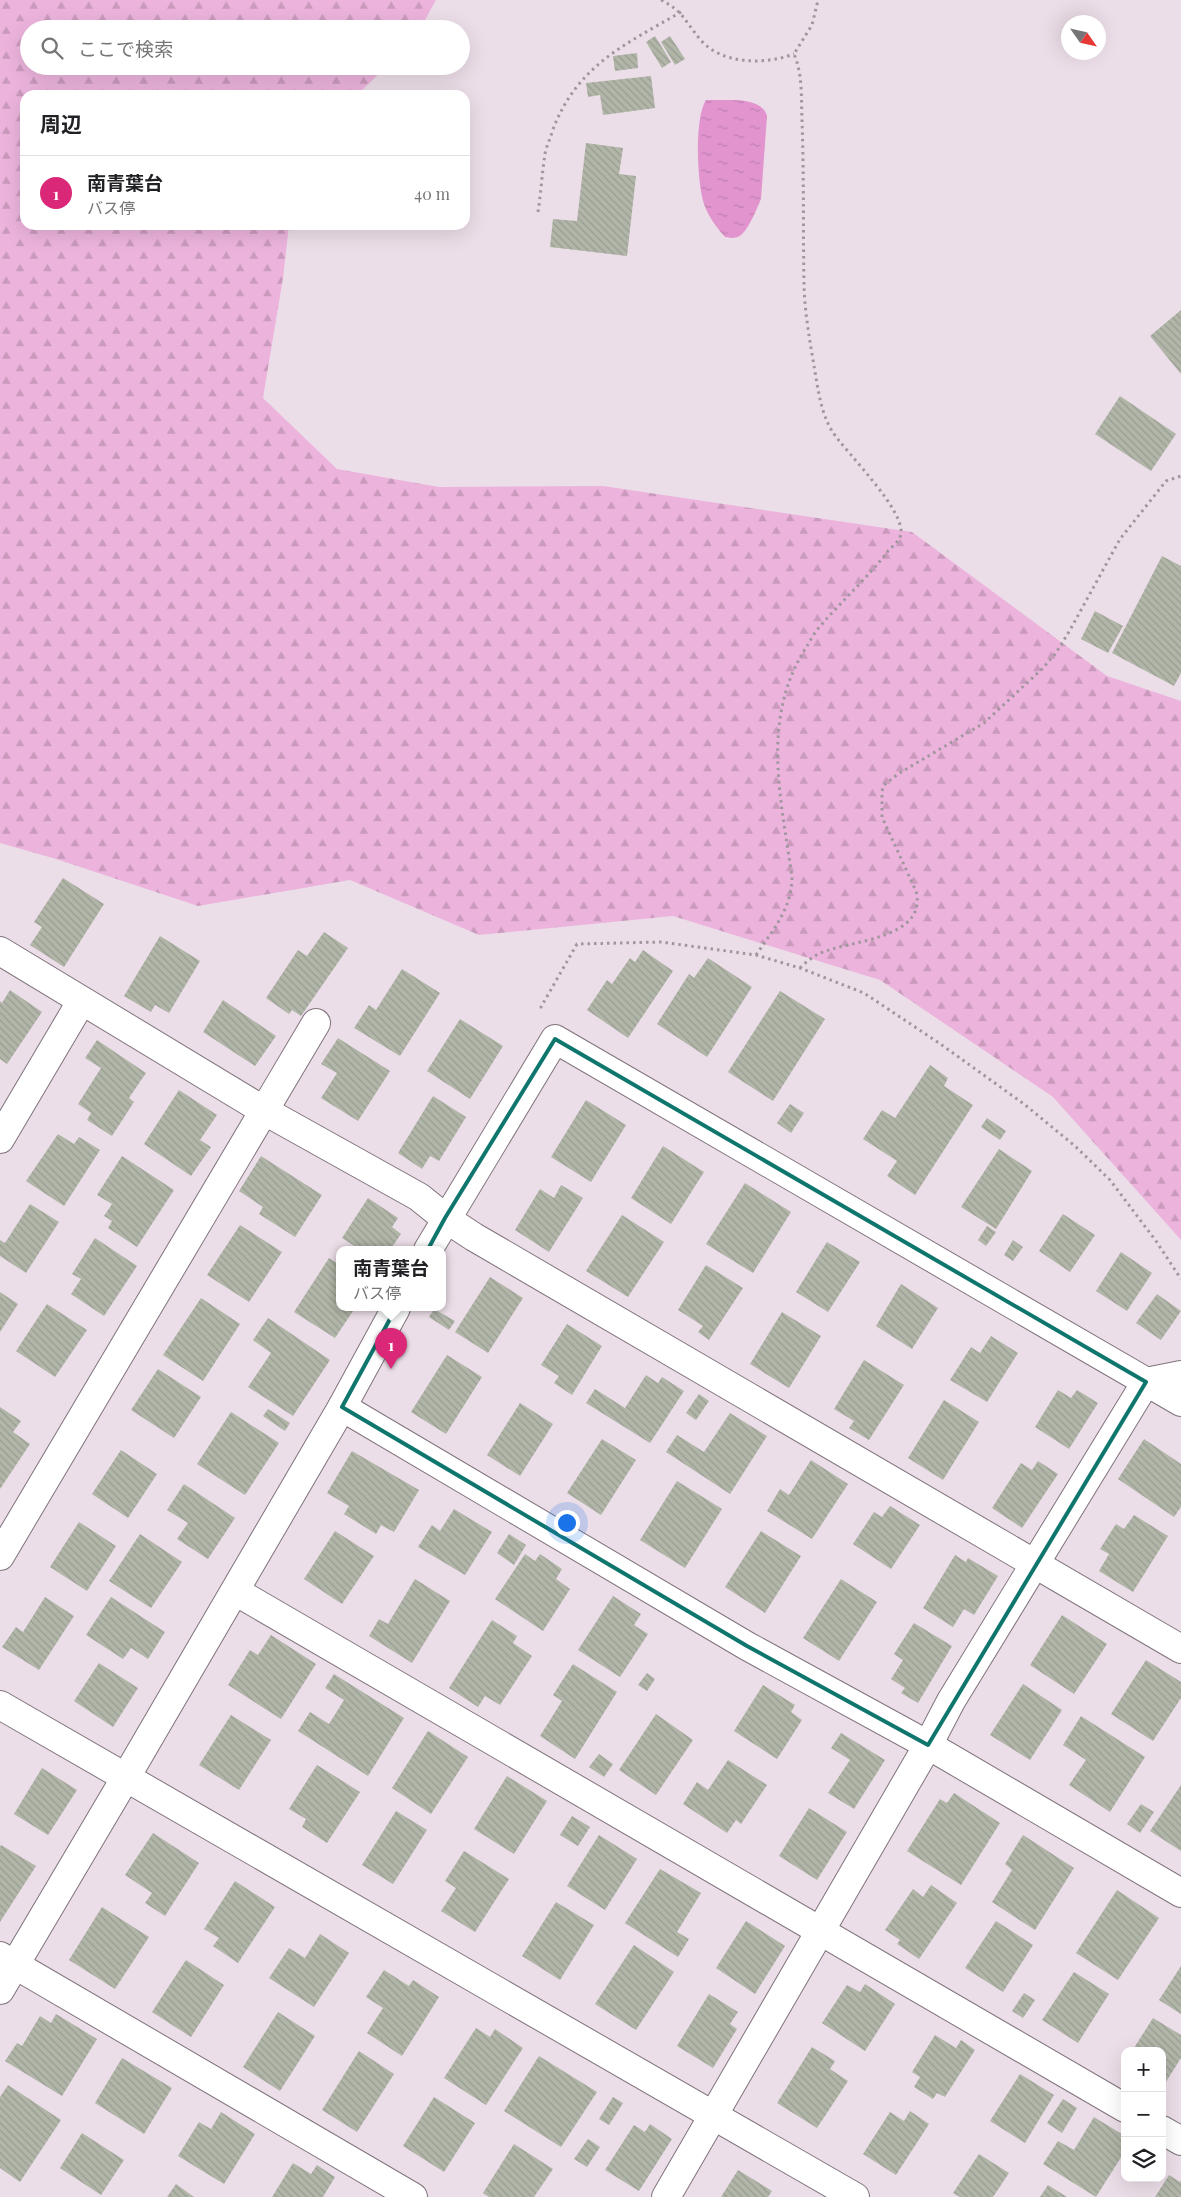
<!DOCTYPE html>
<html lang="ja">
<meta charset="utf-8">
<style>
:root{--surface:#fff;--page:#f6f6f6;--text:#202124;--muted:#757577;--line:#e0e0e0;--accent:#db2777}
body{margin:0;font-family:"Playfair Display","Noto Sans JP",serif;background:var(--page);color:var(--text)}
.controls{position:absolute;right:15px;bottom:15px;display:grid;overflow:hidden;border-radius:10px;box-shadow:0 5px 20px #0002}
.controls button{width:45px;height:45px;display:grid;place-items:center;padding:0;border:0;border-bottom:1px solid var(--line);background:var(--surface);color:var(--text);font:25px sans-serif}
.compass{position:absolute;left:1061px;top:15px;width:45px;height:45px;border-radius:50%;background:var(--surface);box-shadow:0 5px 20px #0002;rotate:124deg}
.you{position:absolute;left:566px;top:1522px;width:18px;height:18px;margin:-12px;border:4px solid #fff;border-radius:50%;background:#1a73e8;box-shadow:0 0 0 8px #1a73e833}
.badge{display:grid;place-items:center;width:32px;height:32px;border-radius:50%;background:var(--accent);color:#fff;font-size:16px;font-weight:700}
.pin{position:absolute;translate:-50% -41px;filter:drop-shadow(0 1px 2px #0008)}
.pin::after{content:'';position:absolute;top:26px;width:18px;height:15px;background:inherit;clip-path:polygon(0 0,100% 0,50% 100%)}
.popup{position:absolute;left:336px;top:1246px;width:110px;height:65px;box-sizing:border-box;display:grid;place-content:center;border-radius:10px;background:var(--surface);filter:drop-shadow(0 1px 4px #0005);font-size:16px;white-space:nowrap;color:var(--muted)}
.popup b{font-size:19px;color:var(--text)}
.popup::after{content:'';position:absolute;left:50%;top:100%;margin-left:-10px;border:10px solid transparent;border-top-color:var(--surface)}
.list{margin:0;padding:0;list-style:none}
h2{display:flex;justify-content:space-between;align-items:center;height:65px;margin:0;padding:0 20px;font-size:21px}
h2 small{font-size:16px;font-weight:400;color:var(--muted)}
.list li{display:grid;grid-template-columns:32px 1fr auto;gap:15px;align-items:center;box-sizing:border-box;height:75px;padding:0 20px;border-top:1px solid var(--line)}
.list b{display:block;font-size:19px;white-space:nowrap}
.list p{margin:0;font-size:16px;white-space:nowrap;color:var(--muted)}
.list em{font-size:16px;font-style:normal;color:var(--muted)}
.icon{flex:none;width:28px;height:28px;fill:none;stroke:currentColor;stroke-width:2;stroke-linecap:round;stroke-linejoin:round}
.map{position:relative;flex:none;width:1181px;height:2197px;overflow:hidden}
.search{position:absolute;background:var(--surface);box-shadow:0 5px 20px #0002;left:20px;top:20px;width:450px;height:55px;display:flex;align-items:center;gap:12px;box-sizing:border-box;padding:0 18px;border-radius:28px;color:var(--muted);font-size:19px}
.panel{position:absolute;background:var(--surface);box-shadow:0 5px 20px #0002;left:20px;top:90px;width:450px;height:140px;border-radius:15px}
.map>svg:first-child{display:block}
.forest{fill:url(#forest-firs)}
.water{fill:url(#water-ripples)}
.building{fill:url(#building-back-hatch)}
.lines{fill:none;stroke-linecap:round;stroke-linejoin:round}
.minor-casing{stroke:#7f737c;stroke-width:30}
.tertiary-casing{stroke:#7f737c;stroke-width:30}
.path{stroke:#a1969e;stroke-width:3;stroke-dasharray:2.5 4;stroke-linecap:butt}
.minor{stroke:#fff;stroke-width:28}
.tertiary{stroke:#fff;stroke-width:28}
.marked{fill:none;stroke:#0f766e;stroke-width:4;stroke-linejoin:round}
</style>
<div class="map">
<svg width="1181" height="2197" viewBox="0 0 1181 2197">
<defs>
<pattern id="forest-firs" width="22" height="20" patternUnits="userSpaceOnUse" patternTransform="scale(1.25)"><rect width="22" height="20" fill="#ecb4dd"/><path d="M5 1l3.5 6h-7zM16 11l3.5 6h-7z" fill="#ca9abd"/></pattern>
<pattern id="water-ripples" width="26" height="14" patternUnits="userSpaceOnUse" patternTransform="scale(1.25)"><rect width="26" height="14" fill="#e194ce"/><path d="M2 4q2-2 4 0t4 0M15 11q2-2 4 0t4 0" fill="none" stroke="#c07fb0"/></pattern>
<pattern id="building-back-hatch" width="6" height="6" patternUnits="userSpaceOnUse" patternTransform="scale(1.25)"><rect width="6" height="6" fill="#b1b6a9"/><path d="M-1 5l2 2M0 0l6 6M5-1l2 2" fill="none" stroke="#989c91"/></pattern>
</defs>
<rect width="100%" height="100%" fill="#ecdee8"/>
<path class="forest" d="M0 0H436L420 29H29V66H387L357 95H25V225H289L283 278 263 398 337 469 439 487 603 486 912 532 1107 676 1181 701V1240L1053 1097 880 980 673 916 479 935 350 880 198 906 56 859 0 843Z"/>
<path class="water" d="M706 100C725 101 761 95 767 116L761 199C757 208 749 229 741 235 736 239 730 238 725 237 717 228 708 216 704 204 697 183 694 118 706 100Z"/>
<g class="building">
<path d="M655 36 671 62 662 68 646 42Z"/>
<path d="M670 36 685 59 675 65 661 42Z"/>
<path d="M637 53 638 68 615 71 613 56Z"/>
<path d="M651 76 655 108 603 115 600 95 588 97 586 83Z"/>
<path d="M586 143 623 148 619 174 636 176 627 256 550 247 553 219 577 221Z"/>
<path d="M1181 310V374L1150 336Z"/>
<path d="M1120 396 1176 434 1151 471 1095 434Z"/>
<path d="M1162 556 1181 566V673L1174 686 1112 653Z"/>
<path d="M1095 611 1123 626 1108 653 1081 639Z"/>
<path d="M63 878 104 904 64 967 30 945 42 927 34 922Z"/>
<path d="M324 932 348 948 301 1016 292 1010 289 1014 266 998 298 950 307 956Z"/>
<path d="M160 936 200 961 169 1013 155 1005 151 1012 124 996Z"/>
<path d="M643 950 673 971 628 1038 587 1010 607 980 612 984 630 958 635 962Z"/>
<path d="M708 958 752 987 707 1057 657 1024 689 974 694 978Z"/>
<path d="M402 969 440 993 400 1056 354 1028 369 1005 376 1010Z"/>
<path d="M10 990 42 1012 7 1064 0 1059V1001L2 1003Z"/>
<path d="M780 991 825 1019 773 1101 728 1072Z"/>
<path d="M223 1000 276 1036 255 1066 203 1032Z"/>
<path d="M460 1019 503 1046 470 1099 427 1071Z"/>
<path d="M338 1038 390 1071 358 1121 321 1098 337 1073 321 1064Z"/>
<path d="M97 1040 146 1073 129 1098 134 1102 112 1136 87 1120 91 1113 78 1104 101 1068 85 1058Z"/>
<path d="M930 1065 948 1078 944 1086 973 1105 915 1195 887 1176 897 1161 863 1139 882 1110 895 1118Z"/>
<path d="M179 1090 217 1115 200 1140 211 1147 191 1176 144 1144Z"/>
<path d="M433 1096 466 1117 439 1161 430 1156 422 1169 398 1153Z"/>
<path d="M586 1100 626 1125 591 1182 551 1157Z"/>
<path d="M790 1104 804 1113 791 1133 777 1123Z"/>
<path d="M987 1118 1006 1131 1000 1140 981 1127Z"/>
<path d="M58 1134 74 1144 79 1137 100 1150 64 1206 26 1181Z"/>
<path d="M663 1146 704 1172 671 1224 631 1198Z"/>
<path d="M999 1149 1032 1171 996 1229 961 1207Z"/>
<path d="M122 1156 174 1190 137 1247 108 1228 112 1221 104 1216 112 1204 97 1195Z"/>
<path d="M261 1156 322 1195 295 1237 259 1214 263 1207 239 1191Z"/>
<path d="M745 1183 791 1212 753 1273 706 1244Z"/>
<path d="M561 1185 583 1198 549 1252 515 1230 540 1189 554 1198Z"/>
<path d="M368 1198 398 1218 392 1227 401 1234 390 1250H361L342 1238Z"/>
<path d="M30 1204 59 1222 26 1273 0 1256V1240L5 1243Z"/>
<path d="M1063 1214 1095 1235 1070 1272 1039 1251Z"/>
<path d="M622 1215 664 1242 628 1297 586 1271Z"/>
<path d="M240 1225 282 1252 249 1302 207 1275Z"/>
<path d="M987 1226 996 1232 986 1246 978 1240Z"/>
<path d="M95 1238 137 1266 104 1316 71 1294 81 1279 72 1274Z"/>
<path d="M1013 1240 1023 1247 1013 1261 1004 1255Z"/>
<path d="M827 1242 860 1262 828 1312 796 1292Z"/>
<path d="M1121 1252 1152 1273 1127 1311 1096 1291Z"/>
<path d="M329 1258 340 1265V1308H355L335 1338 294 1312Z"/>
<path d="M706 1265 743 1288 709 1340 698 1332 703 1326 678 1310Z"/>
<path d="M490 1277 523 1298 488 1353 455 1332Z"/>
<path d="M901 1284 938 1308 912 1349 876 1326Z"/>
<path d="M0 1292 18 1304 0 1332Z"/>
<path d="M1157 1294 1181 1311 1161 1340 1136 1323Z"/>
<path d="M201 1298 240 1324 203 1381 163 1355Z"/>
<path d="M47 1304 87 1330 55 1377 16 1351Z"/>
<path d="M434 1309 455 1321 449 1330 429 1317Z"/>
<path d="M782 1312 821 1336 789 1388 750 1364Z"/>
<path d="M268 1318 330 1360 293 1416 248 1387 271 1353 253 1340Z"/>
<path d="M567 1324 602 1346 572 1395 554 1383 559 1376 541 1365Z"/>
<path d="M991 1336 1018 1353 987 1402 950 1380 971 1347 980 1353Z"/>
<path d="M447 1355 482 1377 446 1434 411 1412Z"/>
<path d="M864 1360 904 1385 869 1440 849 1428 854 1421 834 1409Z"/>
<path d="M158 1369 201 1397 174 1438 131 1410Z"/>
<path d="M646 1375 658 1383 662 1377 684 1391 650 1443 586 1403 595 1389 625 1408Z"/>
<path d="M1058 1390 1071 1398 1077 1390 1098 1403 1069 1449 1035 1427Z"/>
<path d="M699 1394 709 1401 696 1420 686 1413Z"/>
<path d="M944 1400 979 1422 943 1480 908 1458Z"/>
<path d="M520 1403 553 1424 520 1476 487 1455Z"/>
<path d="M0 1407 21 1421 13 1432 30 1444 0 1489Z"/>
<path d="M268 1409 290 1423 285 1431 263 1416Z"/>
<path d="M231 1412 279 1443 245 1495 197 1464Z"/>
<path d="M730 1413 767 1436 730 1494 666 1452 677 1435 704 1452Z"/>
<path d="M602 1439 636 1460 601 1515 567 1493Z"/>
<path d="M1144 1439 1181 1464V1507L1174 1517 1118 1479Z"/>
<path d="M121 1450 157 1474 128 1518 92 1494Z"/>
<path d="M352 1451 419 1490 394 1532 381 1525 376 1534 344 1514 349 1506 327 1493Z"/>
<path d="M811 1460 848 1484 812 1539 767 1511 780 1489 789 1495Z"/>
<path d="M1038 1461 1058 1474 1022 1528 992 1508 1021 1463 1032 1470Z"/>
<path d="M677 1481 722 1509 685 1568 640 1540Z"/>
<path d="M184 1484 235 1518 208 1559 177 1539 188 1523 167 1510Z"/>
<path d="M890 1506 920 1525 891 1569 853 1544 874 1512 882 1517Z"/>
<path d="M454 1509 492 1532 465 1575 418 1547 432 1525 440 1531Z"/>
<path d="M1134 1515 1168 1536 1133 1592 1099 1571 1109 1554 1100 1549 1116 1524 1124 1529Z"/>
<path d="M79 1522 116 1546 87 1591 50 1567Z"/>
<path d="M335 1531 374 1556 342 1604 304 1579Z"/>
<path d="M761 1531 801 1556 765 1613 725 1587Z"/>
<path d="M140 1534 182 1562 151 1608 109 1581Z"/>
<path d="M509 1534 526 1545 514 1565 497 1553Z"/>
<path d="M525 1554 535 1561 540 1554 562 1569 556 1579 570 1589 543 1631 495 1599Z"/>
<path d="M955 1555 966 1562 968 1558 998 1576 974 1615 964 1609 953 1627 923 1608Z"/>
<path d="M415 1579 450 1601 412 1663 369 1636 379 1619 388 1624Z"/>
<path d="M841 1579 877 1602 839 1661 803 1638Z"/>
<path d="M613 1596 641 1614 634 1625 648 1634 620 1677 578 1650Z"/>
<path d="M45 1597 74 1616 39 1670 2 1647 16 1627 23 1632Z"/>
<path d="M111 1597 165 1632 148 1659 131 1648 123 1659 86 1635Z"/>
<path d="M1062 1615 1107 1644 1074 1694 1030 1665Z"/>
<path d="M492 1620 517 1636 513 1643 532 1656 500 1705 485 1696 478 1707 449 1688Z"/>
<path d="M914 1623 952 1646 918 1703 901 1693 905 1688 891 1679 903 1660 894 1654Z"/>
<path d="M271 1635 316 1664 281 1719 228 1685 250 1650 258 1655Z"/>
<path d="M1146 1660 1181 1682V1698L1153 1741 1111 1714Z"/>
<path d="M99 1663 138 1688 113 1727 74 1701Z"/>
<path d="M573 1664 617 1692 575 1759 540 1736 562 1701 553 1695Z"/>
<path d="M647 1673 655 1679 647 1691 638 1685Z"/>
<path d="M334 1674 404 1718 368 1776 298 1731 310 1712 329 1724 344 1700 325 1688Z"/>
<path d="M1023 1684 1062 1710 1030 1760 990 1735Z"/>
<path d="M763 1685 795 1705 791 1712 802 1720 777 1759 734 1731Z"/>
<path d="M656 1714 693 1740 656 1795 619 1770Z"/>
<path d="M231 1715 271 1740 239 1790 199 1765Z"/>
<path d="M1081 1716 1145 1757 1110 1812 1069 1785 1086 1760 1063 1745Z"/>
<path d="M428 1731 468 1757 431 1814 392 1788Z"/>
<path d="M841 1733 885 1760 854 1809 828 1793 850 1760 831 1748Z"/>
<path d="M599 1754 613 1764 604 1777 589 1767Z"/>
<path d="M728 1760 767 1785 741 1824 736 1820 727 1833 683 1804 697 1782 708 1790Z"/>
<path d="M317 1765 360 1792 327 1843 302 1827 306 1819 289 1809Z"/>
<path d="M42 1768 77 1790 48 1835 14 1814Z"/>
<path d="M507 1776 547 1801 514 1854 474 1829Z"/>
<path d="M1181 1785V1851L1150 1831Z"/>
<path d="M954 1793 1000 1823 961 1885 907 1851 940 1799 947 1803Z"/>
<path d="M1141 1804 1154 1812 1140 1833 1127 1824Z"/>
<path d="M809 1808 847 1832 817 1880 779 1856Z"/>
<path d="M396 1811 427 1830 393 1884 362 1865Z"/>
<path d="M572 1816 590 1827 578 1846 560 1835Z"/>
<path d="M153 1833 199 1863 165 1916 145 1903 152 1893 125 1875Z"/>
<path d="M599 1835 637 1859 605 1910 567 1886Z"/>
<path d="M1023 1835 1074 1868 1035 1930 992 1902 1012 1870 1005 1864Z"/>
<path d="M1 1845 36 1866 0 1922V1847Z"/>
<path d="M464 1851 509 1879 475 1932 441 1911 456 1888 445 1881Z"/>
<path d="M660 1869 701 1893 677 1932 689 1939 678 1957 625 1923Z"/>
<path d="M235 1881 275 1907 238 1963 213 1946 219 1938 204 1929Z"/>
<path d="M931 1885 957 1903 919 1959 897 1944 900 1940 885 1930 913 1889 923 1897Z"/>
<path d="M1117 1890 1159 1918 1118 1980 1076 1953Z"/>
<path d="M556 1902 594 1925 560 1980 522 1956Z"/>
<path d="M102 1907 149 1937 115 1989 69 1960Z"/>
<path d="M746 1921 785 1946 755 1994 716 1968Z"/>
<path d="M996 1921 1033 1945 1003 1992 965 1968Z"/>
<path d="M320 1934 349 1953 314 2007 269 1978 289 1948 305 1958Z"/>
<path d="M634 1945 674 1972 636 2030 595 2004Z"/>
<path d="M186 1960 224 1985 191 2037 152 2012Z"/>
<path d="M1181 1966V2014L1159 2000Z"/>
<path d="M384 1970 409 1986 413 1980 439 1997 402 2056 367 2033 383 2008 366 1997Z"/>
<path d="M1074 1972 1109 1994 1078 2043 1042 2020Z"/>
<path d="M865 1984 895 2004 865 2051 822 2023 847 1985 860 1992Z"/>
<path d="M1024 1993 1035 2000 1023 2018 1012 2011Z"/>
<path d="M709 1994 738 2012 730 2024 737 2029 713 2068 677 2046Z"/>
<path d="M278 2012 315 2036 280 2091 243 2067Z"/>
<path d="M56 2014 97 2039 62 2096 5 2061 17 2043 22 2046 40 2016 51 2023Z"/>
<path d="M1153 2018 1181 2035V2058L1164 2085 1162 2051H1132Z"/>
<path d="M476 2028 490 2037 495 2029 523 2048 486 2105 444 2078Z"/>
<path d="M935 2035 956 2048 961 2040 975 2050 945 2097 937 2093 933 2099 914 2087 920 2077 912 2072Z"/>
<path d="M812 2047 835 2061 830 2069 848 2081 817 2128 777 2103Z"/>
<path d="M359 2051 394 2074 357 2132 322 2110Z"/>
<path d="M539 2056 597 2092 561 2147 504 2111Z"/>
<path d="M122 2058 172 2088 144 2134 95 2103Z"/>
<path d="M1020 2074 1054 2095 1025 2143 990 2121Z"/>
<path d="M8 2085 61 2120 20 2182 0 2168V2097Z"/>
<path d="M434 2097 475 2123 444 2172 403 2146Z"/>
<path d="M613 2097 623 2103 609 2125 599 2119Z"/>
<path d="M1063 2099 1077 2108 1062 2133 1047 2123Z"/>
<path d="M910 2111 929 2124 896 2175 863 2154 890 2112 904 2121Z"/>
<path d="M221 2112 255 2134 224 2184 178 2156 199 2122 211 2129Z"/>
<path d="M1094 2117 1125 2136V2151L1096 2197 1043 2164 1058 2141 1074 2150Z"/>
<path d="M650 2124 672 2139 639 2191 605 2170 634 2125 645 2132Z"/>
<path d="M82 2133 124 2160 101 2195 60 2168Z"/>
<path d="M588 2139 600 2147 587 2167 574 2159Z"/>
<path d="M514 2144 553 2169 534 2197H489L483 2193Z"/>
<path d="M979 2154 1009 2173 993 2197H960L953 2193Z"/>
<path d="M293 2163 311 2174 317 2165 335 2177 323 2197H272Z"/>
<path d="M738 2170 772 2191 768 2197H721Z"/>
<path d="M1169 2175 1180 2182 1181 2180V2197H1155Z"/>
<path d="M176 2184 194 2197H167Z"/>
<path d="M1048 2185 1067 2197H1040Z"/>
</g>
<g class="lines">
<defs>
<g id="minor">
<path d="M0 951 263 1110 419 1197 445 1218 474 1237 1181 1649"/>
<path d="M0 1139 81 1002"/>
<path d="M342 1407 747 1646 928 1745 1181 1893"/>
<path d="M0 1556 316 1023"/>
<path d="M235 1591 1125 2108"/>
<path d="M0 1956 413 2197"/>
<path d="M0 1990 126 1777"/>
<path d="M1162 2130 1181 2141"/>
<path d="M666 2197 928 1745 951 1701 1146 1382 1181 1375"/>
</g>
<g id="tertiary">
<path d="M428 1250 555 1039 1181 1402"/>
<path d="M0 1705 855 2197"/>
<path d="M126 1777 342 1407 396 1308"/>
</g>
</defs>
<use href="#minor" class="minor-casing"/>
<use href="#tertiary" class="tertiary-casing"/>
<g class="path">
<path d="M661 0C683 11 685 21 699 38 720 65 765 65 794 54"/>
<path d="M538 212C541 193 542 173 545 154 546 147 550 140 552 132 576 66 624 45 681 12"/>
<path d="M756 955C773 930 792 908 792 877 781 798 760 718 807 646 811 639 816 630 822 624 844 599 868 577 888 551 892 547 898 542 900 537 910 514 845 452 832 431 823 416 820 400 817 384 812 352 805 319 804 286 803 231 804 175 802 120 801 98 803 75 794 54L812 25 818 0"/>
<path d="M800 968C805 963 811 958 818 954 848 940 928 940 916 891L882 817V791L884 785 898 774 984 723 1042 669 1056 653 1070 630 1120 539 1166 481 1181 476"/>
<path d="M542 1008 541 1007 577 944 661 942 756 955 800 968 864 993 939 1043 1024 1104 1075 1146 1110 1180 1156 1241 1181 1279"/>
</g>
<use href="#minor" class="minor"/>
<use href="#tertiary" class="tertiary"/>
</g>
<path class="marked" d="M555 1039 1146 1382 928 1745 747 1646 342 1407 445 1218Z"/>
</svg>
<div class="controls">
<button>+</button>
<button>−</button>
<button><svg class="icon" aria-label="layers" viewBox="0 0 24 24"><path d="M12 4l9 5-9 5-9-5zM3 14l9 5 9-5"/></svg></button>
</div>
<svg class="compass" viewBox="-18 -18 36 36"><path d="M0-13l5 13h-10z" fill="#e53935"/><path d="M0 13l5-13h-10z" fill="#757577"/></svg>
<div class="you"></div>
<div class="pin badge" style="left:391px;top:1369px">1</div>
<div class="popup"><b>南青葉台</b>バス停</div>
<div class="search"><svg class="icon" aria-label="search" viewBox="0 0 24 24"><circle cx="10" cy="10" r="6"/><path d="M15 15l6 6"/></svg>ここで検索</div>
<section class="panel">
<h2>周辺<small></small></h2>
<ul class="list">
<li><span class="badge">1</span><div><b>南青葉台</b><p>バス停</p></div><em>40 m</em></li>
</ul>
</section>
</div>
